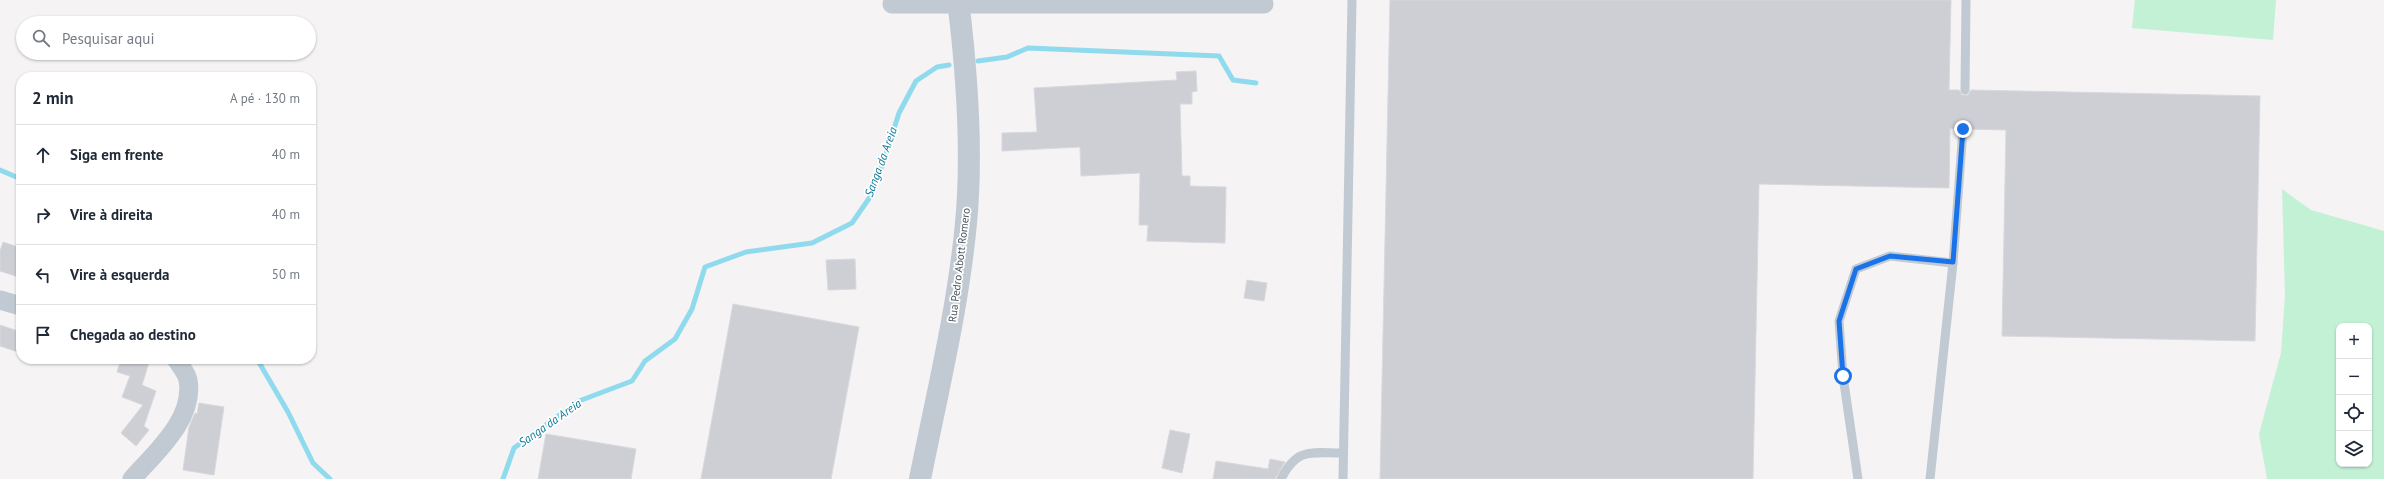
<!DOCTYPE html>
<html lang="pt">
<meta charset="utf-8">
<style>
:root{--surface:#fff;--page:#f6f6f7;--text:#1f2937;--muted:#747a83;--line:#e0e1e3}
body{margin:0;font-family:"PT Sans",sans-serif;background:var(--page);color:var(--text)}
.controls{position:absolute;right:12px;bottom:12px;display:grid;overflow:hidden;border-radius:8px;box-shadow:0 1px 3px #0004}
.controls button{width:36px;height:36px;display:grid;place-items:center;padding:0;border:0;border-bottom:1px solid var(--line);background:var(--surface);color:var(--text);font:20px sans-serif}
.stop{position:absolute;width:12px;height:12px;margin:-9px;border:3px solid #1a73e8;border-radius:50%;background:#fff}
.stop.end{background:#1a73e8;border-color:#fff;box-shadow:0 1px 4px #0008}
.list{margin:0;padding:0;list-style:none}
h2{display:flex;justify-content:space-between;align-items:center;height:52px;margin:0;padding:0 16px;font-size:17px}
h2 small{font-size:13px;font-weight:400;color:var(--muted)}
.list li{display:grid;grid-template-columns:26px 1fr auto;gap:12px;align-items:center;box-sizing:border-box;height:60px;padding:0 16px;border-top:1px solid var(--line)}
.list b{display:block;font-size:15px;white-space:nowrap}
.list em{font-size:13px;font-style:normal;color:var(--muted)}
.icon{flex:none;width:22px;height:22px;fill:none;stroke:currentColor;stroke-width:2;stroke-linecap:round;stroke-linejoin:round}
.map{position:relative;flex:none;width:2384px;height:479px;overflow:hidden}
.search{position:absolute;background:var(--surface);box-shadow:0 1px 3px #0004;left:16px;top:16px;width:300px;height:44px;display:flex;align-items:center;gap:10px;box-sizing:border-box;padding:0 14px;border-radius:22px;color:var(--muted);font-size:15px}
.panel{position:absolute;background:var(--surface);box-shadow:0 1px 3px #0004;left:16px;top:72px;width:300px;height:292px;border-radius:16px}
.map>svg:first-child{display:block}
.green{fill:#c3f1d5;fill-rule:evenodd}
.lines{fill:none;stroke-linecap:round;stroke-linejoin:round}
.stream{stroke:#90daee;stroke-width:5}
.building{fill:#cdcfd5;stroke:#d7d9de}
.service{stroke:#c1cad2;stroke-width:9}
.minor{stroke:#c1cad2;stroke-width:19}
.tertiary{stroke:#c1cad2;stroke-width:22}
.route{stroke:#1a73e8;stroke-width:5}
.labels{text-anchor:middle;stroke-width:3.5;stroke-linejoin:round;paint-order:stroke}
.street-label{font-size:11px;fill:#4a5661;stroke:#fff}
.water-label{font-size:12px;font-style:italic;fill:#0c7c9b;stroke:#fff}
</style>
<div class="map">
<svg width="2384" height="479" viewBox="0 0 2384 479">
<rect width="100%" height="100%" fill="#f5f3f3"/>
<g class="green">
<path d="M2135 0H2276L2273 40 2132 28Z"/>
<path d="M2282 189 2311 210 2384 231V479H2267L2259 434 2281 353 2285 295ZM2339 326H2369V464H2339Z"/>
</g>
<g class="lines">
<g class="stream">
<path d="M978 61 1007 57 1028 48 1219 56 1233 80 1256 83"/>
<path d="M0 170 21 179"/>
<path d="M257 359 288 412 313 463 330 479"/>
<path d="M503 479 514 448 579 401 632 381 645 361 675 339 692 309 705 267 746 252 812 243 852 223 870 197 883 163 899 113 916 81 937 67 949 65"/>
</g>
</g>
<g class="building">
<path d="M1390 0H1951L1949 90H1959L1962 95H1968L1971 90 2260 96 2255 341 2002 336 2006 130 1969 129 1963 123 1957 129 1950 128 1949 188 1759 184 1753 479H1380Z"/>
<path d="M1196 71 1197 91 1192 92V104H1180L1182 176H1190V186L1226 187 1225 243 1147 241 1148 225H1139L1140 173 1081 176 1080 147 1002 151V133L1037 132 1034 88 1177 80 1176 72Z"/>
<path d="M3 242 21 248V278L0 271V251Z"/>
<path d="M855 259 856 289 828 290 826 260Z"/>
<path d="M1247 280 1267 283 1264 301 1244 298Z"/>
<path d="M733 304 859 327 831 479H701Z"/>
<path d="M0 325 21 332V353L0 346Z"/>
<path d="M121 359H150L142 385 156 391 144 426 149 430 136 446 121 433 143 405 122 397 130 376 117 372Z"/>
<path d="M199 403 224 407 214 475 183 470 189 427 195 413 197 414Z"/>
<path d="M1170 430 1190 434 1182 473 1162 468Z"/>
<path d="M546 434 636 449 631 479H538Z"/>
<path d="M1270 459 1285 462 1275 479H1213L1216 461 1268 469Z"/>
</g>
<g class="lines">
<g class="service">
<path d="M1965 90 1966 0"/>
<path d="M1281 479C1297 447 1311 453 1343 453"/>
<path d="M1343 479 1352 0"/>
<path d="M1858 479 1843 376 1839 321 1856 269 1890 256 1953 263"/>
<path d="M1930 479 1953 263 1963 129"/>
</g>
<g class="minor">
<path d="M892 4H1264"/>
<path d="M0 300 21 306"/>
<path d="M132 479C155 453 195 419 188 380 187 374 180 365 176 359"/>
</g>
<path class="tertiary" d="M920 479C937 394 958 309 966 223 973 150 967 73 958 0"/>
</g>
<g class="lines">
<path class="route" d="M1843 376 1839 321 1856 269 1890 256 1953 262 1963 129"/>
</g>
<g class="labels">
<g class="street-label">
<text transform="translate(959 265) rotate(-83)" y="4">Rua Pedro Abott Romero</text>
</g>
<g class="water-label">
<text transform="translate(881 162) rotate(-70)" y="4">Sanga da Areia</text>
<text transform="translate(550 423) rotate(-35)" y="4">Sanga da Areia</text>
</g>
</g>
</svg>
<div class="controls">
<button>+</button>
<button>−</button>
<button><svg class="icon" aria-label="locate" viewBox="0 0 24 24"><circle cx="12" cy="12" r="6"/><path d="M12 2v4M12 18v4M2 12h4M18 12h4"/></svg></button>
<button><svg class="icon" aria-label="layers" viewBox="0 0 24 24"><path d="M12 4l9 5-9 5-9-5zM3 14l9 5 9-5"/></svg></button>
</div>
<div class="stop" style="left:1843px;top:376px"></div>
<div class="stop end" style="left:1963px;top:129px"></div>
<div class="search"><svg class="icon" aria-label="search" viewBox="0 0 24 24"><circle cx="10" cy="10" r="6"/><path d="M15 15l6 6"/></svg>Pesquisar aqui</div>
<section class="panel">
<h2>2 min<small>A pé · 130 m</small></h2>
<ul class="list">
<li><svg class="icon" aria-label="ahead" viewBox="0 0 24 24"><path d="M12 20V5M6 11l6-6 6 6"/></svg><div><b>Siga em frente</b></div><em>40 m</em></li>
<li><svg class="icon" aria-label="right" viewBox="0 0 24 24"><path d="M7 20v-9h11M14 6l5 5-5 5"/></svg><div><b>Vire à direita</b></div><em>40 m</em></li>
<li><svg class="icon" aria-label="left" viewBox="0 0 24 24"><path d="M17 20v-9H6M10 6l-5 5 5 5"/></svg><div><b>Vire à esquerda</b></div><em>50 m</em></li>
<li><svg class="icon" aria-label="arrive" viewBox="0 0 24 24"><path d="M6 21V4h12l-3 4 3 4H6"/></svg><div><b>Chegada ao destino</b></div></li>
</ul>
</section>
</div>
